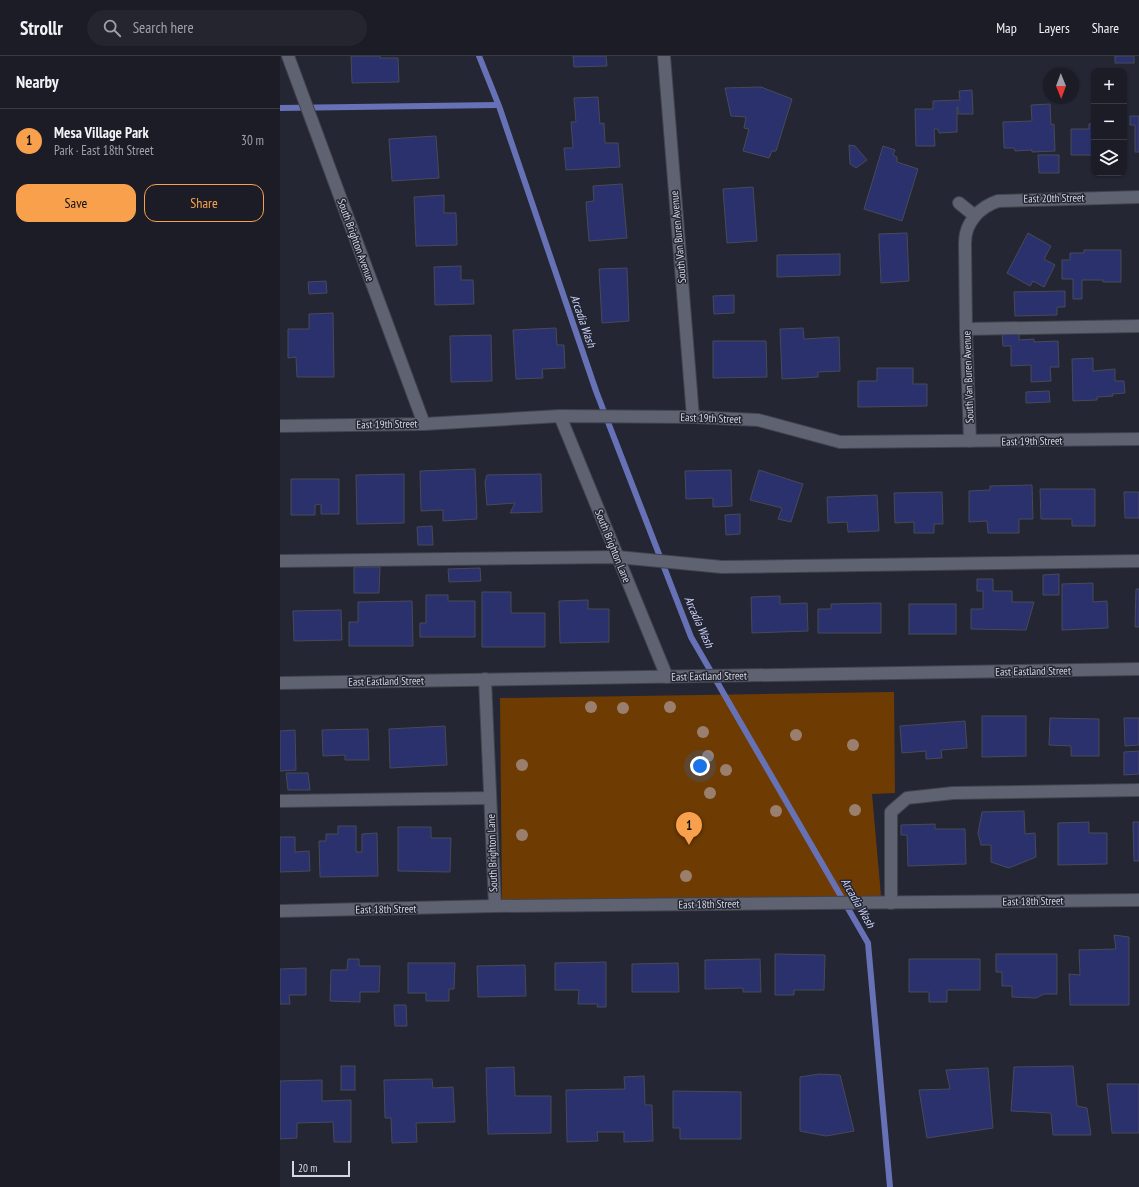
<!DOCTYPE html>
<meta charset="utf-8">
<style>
:root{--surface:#1b1c26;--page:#24252e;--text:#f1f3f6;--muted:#a0a1a7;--line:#393a43;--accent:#f9a04d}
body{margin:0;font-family:"PT Sans Narrow",sans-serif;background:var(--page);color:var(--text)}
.controls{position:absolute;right:12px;top:12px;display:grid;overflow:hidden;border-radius:8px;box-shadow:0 1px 3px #0004}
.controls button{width:36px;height:36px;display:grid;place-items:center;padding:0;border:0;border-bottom:1px solid var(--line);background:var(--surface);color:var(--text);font:20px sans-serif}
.compass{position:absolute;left:763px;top:12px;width:36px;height:36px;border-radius:50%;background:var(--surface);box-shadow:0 1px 3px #0004;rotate:179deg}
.scale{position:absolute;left:12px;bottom:10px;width:58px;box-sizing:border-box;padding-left:4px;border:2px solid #d5d7e0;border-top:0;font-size:11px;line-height:14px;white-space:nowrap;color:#d5d7e0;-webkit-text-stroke:3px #242633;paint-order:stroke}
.you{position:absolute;left:420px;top:710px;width:14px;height:14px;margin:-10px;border:3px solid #fff;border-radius:50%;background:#1a73e8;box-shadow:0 0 0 6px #1a73e833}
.badge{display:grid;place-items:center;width:26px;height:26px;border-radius:50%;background:var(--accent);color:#111;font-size:13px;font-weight:700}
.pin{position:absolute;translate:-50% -33px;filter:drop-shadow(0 1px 2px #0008)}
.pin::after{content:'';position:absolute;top:21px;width:14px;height:12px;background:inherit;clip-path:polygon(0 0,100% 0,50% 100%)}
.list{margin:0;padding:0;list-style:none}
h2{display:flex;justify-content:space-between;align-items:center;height:52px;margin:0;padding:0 16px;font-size:17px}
h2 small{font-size:13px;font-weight:400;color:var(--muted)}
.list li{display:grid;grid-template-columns:26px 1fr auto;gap:12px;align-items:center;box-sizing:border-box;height:64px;padding:0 16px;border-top:1px solid var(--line)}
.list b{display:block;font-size:15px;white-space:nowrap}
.list p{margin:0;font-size:13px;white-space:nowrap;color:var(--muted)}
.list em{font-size:13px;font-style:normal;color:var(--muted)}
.actions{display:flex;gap:8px;padding:12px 16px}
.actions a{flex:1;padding:9px 0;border:1px solid var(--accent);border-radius:12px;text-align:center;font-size:14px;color:var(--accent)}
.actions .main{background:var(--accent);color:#111}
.icon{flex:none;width:22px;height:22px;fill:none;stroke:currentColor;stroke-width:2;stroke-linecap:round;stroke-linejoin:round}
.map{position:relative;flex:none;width:859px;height:1131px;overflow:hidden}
header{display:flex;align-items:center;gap:24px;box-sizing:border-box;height:56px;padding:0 20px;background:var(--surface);border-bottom:1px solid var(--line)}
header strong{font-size:19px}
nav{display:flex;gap:22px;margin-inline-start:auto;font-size:14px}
.search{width:280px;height:36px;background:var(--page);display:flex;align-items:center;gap:10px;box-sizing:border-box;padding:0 14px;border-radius:22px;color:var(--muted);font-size:15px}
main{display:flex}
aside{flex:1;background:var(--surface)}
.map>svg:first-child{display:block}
.green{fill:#6e3c03}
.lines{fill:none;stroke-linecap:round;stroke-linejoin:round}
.stream{stroke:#6672b5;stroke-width:6}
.building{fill:#2a316d;stroke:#474a58}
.minor-casing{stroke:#41434d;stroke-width:14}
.minor{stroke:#5f6271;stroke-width:12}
.tree{fill:#9a7f6e}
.labels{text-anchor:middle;stroke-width:3;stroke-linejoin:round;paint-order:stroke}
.street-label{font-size:11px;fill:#d5d7e0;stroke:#242633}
.water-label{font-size:12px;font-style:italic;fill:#ccd5fb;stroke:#242633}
</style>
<header>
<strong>Strollr</strong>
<div class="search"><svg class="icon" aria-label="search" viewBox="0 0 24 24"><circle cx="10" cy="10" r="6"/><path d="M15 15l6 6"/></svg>Search here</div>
<nav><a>Map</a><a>Layers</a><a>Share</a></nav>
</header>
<main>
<aside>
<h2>Nearby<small></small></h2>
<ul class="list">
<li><span class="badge">1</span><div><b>Mesa Village Park</b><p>Park · East 18th Street</p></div><em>30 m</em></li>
</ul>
<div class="actions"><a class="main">Save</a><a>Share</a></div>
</aside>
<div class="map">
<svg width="859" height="1131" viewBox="0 0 859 1131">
<rect width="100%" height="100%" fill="#242633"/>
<path class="green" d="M614 636 615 737 592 738 601 840 222 844 220 642Z"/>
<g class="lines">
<g class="stream">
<path d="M199 0 219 50 316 335 411 581 588 887 610 1131"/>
<path d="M0 52 218 49"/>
</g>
</g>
<g class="building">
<path d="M71 0H100V2H118L119 26 72 27Z"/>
<path d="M293 0H326L327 10 294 11Z"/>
<rect x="835" y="0" width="19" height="7"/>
<path d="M481 31 512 43 496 95H492L489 102 463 95 469 73 464 72 466 61 451 60 445 32Z"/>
<path d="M692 34 693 58H678V51H677V76L659 77 658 73H654L655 90H636L635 53H653V45L680 44 679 35Z"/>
<path d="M318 41 320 68 324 67 325 87H338L340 111 286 114 284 92H293L291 66H296L294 42Z"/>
<path d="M770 48 771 69 774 68 775 95 752 96V94L735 95 734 92H724L723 66 752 65 751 49Z"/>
<path d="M850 60H859V96H855V69H850Z"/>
<path d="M809 68H814V99H791V73H809Z"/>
<path d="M156 80 159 122 112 125 109 83Z"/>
<path d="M569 89 575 90 587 104 576 112 570 108Z"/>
<path d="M603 90 615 94 613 99 617 101V106L638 113 622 165 584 153Z"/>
<path d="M758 99H779V117H759Z"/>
<path d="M342 128 347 182 309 185 306 146 314 145 313 130Z"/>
<path d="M473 131 477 185 447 187 443 133Z"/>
<path d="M164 139V157H176L177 189 136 190 134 141Z"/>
<path d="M627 177 629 225 601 227 599 178Z"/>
<path d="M748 177 771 190 764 203 775 209 764 231 753 225 750 230 727 217Z"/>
<path d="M804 194H841V226H823V224H802V243H793V223H782V204H790V197H804Z"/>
<path d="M560 198V219L497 221V199Z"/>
<path d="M181 210V224H193L194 248 155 249 154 211Z"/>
<path d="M347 212 349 265 322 267 319 213Z"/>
<path d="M46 225 47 237 29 238 28 226Z"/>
<path d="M785 235V251H777V259L735 260 734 236Z"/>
<path d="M454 239V257L434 258 433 240Z"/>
<path d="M53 257 54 321H17L16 301 8 302V273H29V258Z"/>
<path d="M276 272 277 289H284L285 312 262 313 263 322 236 323 233 274Z"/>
<path d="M523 272 524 283 559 281 560 315 538 316V321L502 323 500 273Z"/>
<path d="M739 277V284L754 283V286L778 285 779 311H770L771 325 751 326V309L731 310V290H723L722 278Z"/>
<path d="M211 279 212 325 171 326 170 280Z"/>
<path d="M433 285H486L487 321 433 322Z"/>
<path d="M813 302V315L835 313V325H844L845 337 832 338 833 340 817 341V344L793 345 792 303Z"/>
<path d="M597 312H633V328H647V350L578 351V325H597Z"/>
<path d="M769 335 770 346 746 347V336Z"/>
<path d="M195 413 197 463 163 465V454L141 455 140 415Z"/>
<path d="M451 414 452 450 433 451V442L406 443 405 415Z"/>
<path d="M479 414 523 428 511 466 498 463 502 452 470 444Z"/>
<path d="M124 418V467L77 468 76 419Z"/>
<path d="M261 418 262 456 230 457 235 447 207 449 205 426 207 419Z"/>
<path d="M11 423H59V458H41V448L35 449V459H11Z"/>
<path d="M752 429 753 463H739V477H708L707 465 689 466V435L710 434V430Z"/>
<path d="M760 433H815V470H792V463H761Z"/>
<path d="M662 436 663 468H654V477H634V466L615 467 614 437Z"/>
<path d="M844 436H859V462H845Z"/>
<path d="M597 439 599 475 568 476 567 466 548 467 547 441Z"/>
<path d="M460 458V478L446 479 445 459Z"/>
<path d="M152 470 153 489H138L137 471Z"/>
<path d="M74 511H100L99 537H74Z"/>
<path d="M200 512 201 525 169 526 168 513Z"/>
<path d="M779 518V539H763V519Z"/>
<path d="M697 523H713V535H732V546H754L746 574 691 573V553H703V535H697Z"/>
<path d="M813 527V546L827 545 828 572 782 574V528Z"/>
<path d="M856 533H859V571H855Z"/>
<path d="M202 536H231V557H265V591H202Z"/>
<path d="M146 539H168V545H195V581H140V567H146Z"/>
<path d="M500 540V548L527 547 528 575 472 577 471 541Z"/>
<path d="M308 544V553H329V586L280 587 279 545Z"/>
<path d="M132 545 133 590H69V566H78V546Z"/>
<path d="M601 547V577H538V553H551V548Z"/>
<rect x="629" y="548" width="47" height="30"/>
<path d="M61 554 62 584 14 585 13 555Z"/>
<path d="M702 660H746V700L702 701Z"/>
<path d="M770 662 819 663V700H791V690L769 689Z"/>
<path d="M844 662H859V689L845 690Z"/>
<path d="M685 665 687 692 661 694 662 702 646 703V695L622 697 620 670Z"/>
<path d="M165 670 167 709 110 712 109 673Z"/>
<path d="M88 673 89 704H65V699L43 700 42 674Z"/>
<path d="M15 674 16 714 0 715V675Z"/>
<path d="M859 695V718L844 719V696Z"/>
<path d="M6 717H28L30 734H8Z"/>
<path d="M744 755 745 778 755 777 756 801 729 812 711 806V789H701L698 777 702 756Z"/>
<path d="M809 766V777H827V808L778 809V767Z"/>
<path d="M853 766H859V805H854Z"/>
<path d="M655 768V773H685L686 808 628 810 627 779H621V769Z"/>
<path d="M58 770H76V796H82V778L97 777 98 820 40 821 39 785H46V778H58Z"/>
<path d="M118 771H151V782H171L170 816 118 815Z"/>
<path d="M0 781H15V796L29 795 30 815 0 816Z"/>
<path d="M834 879 849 881V949H790L789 918 800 919 799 894 836 893Z"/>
<path d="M495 898 545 899 544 934H514V939H495Z"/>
<path d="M716 898H777V938H764L756 942 732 941V930H722V916H716Z"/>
<path d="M68 903H79V910H100L99 936H80V946L50 945 51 914H67Z"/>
<path d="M480 903 481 936H463V932L425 933V904Z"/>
<path d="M629 903H700V934H667V946H649V936H629Z"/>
<path d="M326 906V951H317L318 948H298L299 934H275V907Z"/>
<path d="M128 907H175L174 933H169V945H146V937H128Z"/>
<path d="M398 907 399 936H352V908Z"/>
<path d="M245 909 246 940 198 941 197 910Z"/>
<path d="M26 912V939H9L10 948H0V913Z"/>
<path d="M114 949H126L127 970H115Z"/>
<rect x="61" y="1010" width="14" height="24"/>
<path d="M793 1010 797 1050 807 1052 811 1079H773L771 1057 731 1055 734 1011Z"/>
<path d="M234 1011 235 1040H271V1077L208 1078 206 1012Z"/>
<path d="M708 1012 713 1072 647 1082 639 1034 670 1033 666 1014Z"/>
<path d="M539 1018 560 1019 574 1075 546 1080 520 1075V1021Z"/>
<path d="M364 1020 365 1049H372L373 1085 344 1086V1076H317L318 1085 287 1086 286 1034 345 1033 344 1021Z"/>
<path d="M152 1023 153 1032 173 1031 175 1066 136 1067 137 1086 112 1087 111 1062H105L104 1024Z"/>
<path d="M42 1024V1045L71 1044V1086H54L53 1066 17 1067V1082L0 1083V1025Z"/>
<path d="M827 1028H859V1077H832Z"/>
<path d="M393 1035 461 1036V1083H400V1072H393Z"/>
</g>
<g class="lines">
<defs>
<g id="minor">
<path d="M8 0 144 368"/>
<path d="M384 0 413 361"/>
<path d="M679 147 695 160C688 169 685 176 685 188L686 273 690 385"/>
<path d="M695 160C702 152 709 148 718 145L859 141"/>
<path d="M686 273 859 270"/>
<path d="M280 360 387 621"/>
<path d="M0 370 144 368 280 360 413 361 478 364 560 386 859 383"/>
<path d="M0 505 338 501 442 511 859 505"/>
<path d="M205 623 215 850"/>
<path d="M0 627 859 613"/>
<path d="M0 745 210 742"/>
<path d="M611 847V756L627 742 673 737 859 734"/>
<path d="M0 855 215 850 859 844"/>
</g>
</defs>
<use href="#minor" class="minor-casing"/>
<use href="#minor" class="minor"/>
</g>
<g class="tree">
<circle cx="311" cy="651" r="6"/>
<circle cx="390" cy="651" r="6"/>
<circle cx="343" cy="652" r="6"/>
<circle cx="423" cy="676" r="6"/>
<circle cx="516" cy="679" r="6"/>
<circle cx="573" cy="689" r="6"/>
<circle cx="428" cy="700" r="6"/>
<circle cx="242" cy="709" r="6"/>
<circle cx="446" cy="714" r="6"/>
<circle cx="430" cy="737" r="6"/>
<circle cx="575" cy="754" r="6"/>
<circle cx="496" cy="755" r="6"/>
<circle cx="242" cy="779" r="6"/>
<circle cx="406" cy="820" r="6"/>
</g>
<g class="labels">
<g class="street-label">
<text transform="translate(774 142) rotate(-1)" y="4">East 20th Street</text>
<text transform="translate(398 181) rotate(-95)" y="4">South Van Buren Avenue</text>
<text transform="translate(76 184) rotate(70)" y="4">South Brighton Avenue</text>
<text transform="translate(688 321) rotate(-92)" y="4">South Van Buren Avenue</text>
<text transform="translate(431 362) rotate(2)" y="4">East 19th Street</text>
<text transform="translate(107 368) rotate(-1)" y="4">East 19th Street</text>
<text transform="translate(752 385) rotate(-1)" y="4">East 19th Street</text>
<text transform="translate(333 490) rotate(68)" y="4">South Brighton Lane</text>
<text transform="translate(753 615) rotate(-1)" y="4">East Eastland Street</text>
<text transform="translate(429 620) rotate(-1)" y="4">East Eastland Street</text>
<text transform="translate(106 625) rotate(-1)" y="4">East Eastland Street</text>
<text transform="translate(212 797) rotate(-92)" y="4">South Brighton Lane</text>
<text transform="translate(753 845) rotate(-1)" y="4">East 18th Street</text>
<text transform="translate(429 848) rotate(-1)" y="4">East 18th Street</text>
<text transform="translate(106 853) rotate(-1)" y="4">East 18th Street</text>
</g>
<g class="water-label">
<text transform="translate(303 265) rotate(71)" y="4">Arcadia Wash</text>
<text transform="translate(419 566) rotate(66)" y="4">Arcadia Wash</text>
<text transform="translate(578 847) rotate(60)" y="4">Arcadia Wash</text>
</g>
</g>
</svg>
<div class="controls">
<button>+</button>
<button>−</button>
<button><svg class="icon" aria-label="layers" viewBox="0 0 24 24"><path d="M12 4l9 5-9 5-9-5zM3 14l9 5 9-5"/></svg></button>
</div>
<svg class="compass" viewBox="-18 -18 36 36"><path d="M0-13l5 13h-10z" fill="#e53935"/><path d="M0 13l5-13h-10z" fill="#a0a1a7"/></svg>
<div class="scale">20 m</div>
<div class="you"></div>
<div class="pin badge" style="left:409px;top:789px">1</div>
</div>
</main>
